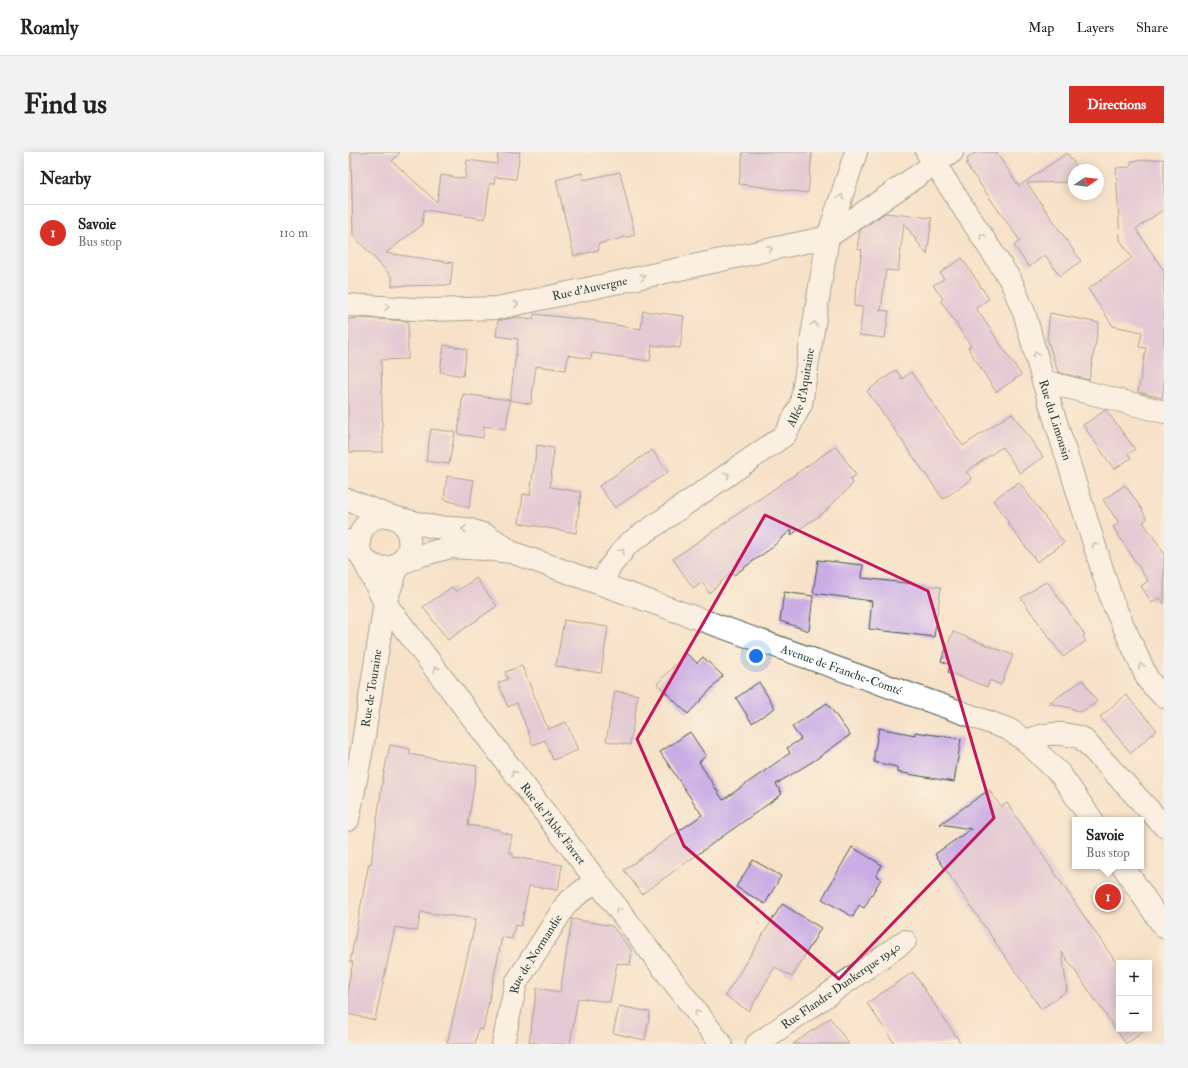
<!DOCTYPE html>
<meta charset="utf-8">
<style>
:root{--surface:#fff;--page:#f2f2f2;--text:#222;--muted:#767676;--line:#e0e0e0;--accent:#d93025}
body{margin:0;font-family:"IM FELL Double Pica",serif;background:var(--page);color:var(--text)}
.controls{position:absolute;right:12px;bottom:12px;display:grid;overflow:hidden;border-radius:0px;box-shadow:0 2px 10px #0003}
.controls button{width:36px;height:36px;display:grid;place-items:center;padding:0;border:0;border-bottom:1px solid var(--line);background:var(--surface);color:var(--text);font:20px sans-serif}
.compass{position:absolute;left:720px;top:12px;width:36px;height:36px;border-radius:50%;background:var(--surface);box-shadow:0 2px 10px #0003;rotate:77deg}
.you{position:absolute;left:408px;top:504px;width:14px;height:14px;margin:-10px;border:3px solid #fff;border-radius:50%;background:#1a73e8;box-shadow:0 0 0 6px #1a73e833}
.badge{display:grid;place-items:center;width:26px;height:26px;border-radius:50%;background:var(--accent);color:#fff;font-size:13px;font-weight:700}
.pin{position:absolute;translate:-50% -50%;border:2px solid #fff;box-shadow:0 1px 4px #0006}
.popup{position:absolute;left:724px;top:665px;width:72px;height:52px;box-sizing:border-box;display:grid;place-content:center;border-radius:0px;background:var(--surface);filter:drop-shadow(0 1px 3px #0005);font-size:13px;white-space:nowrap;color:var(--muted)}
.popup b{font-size:15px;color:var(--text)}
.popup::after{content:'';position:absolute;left:50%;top:100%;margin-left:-8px;border:8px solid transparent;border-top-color:var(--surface)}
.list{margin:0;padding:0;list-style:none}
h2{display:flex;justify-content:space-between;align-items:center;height:52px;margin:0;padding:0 16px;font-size:17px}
h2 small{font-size:13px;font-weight:400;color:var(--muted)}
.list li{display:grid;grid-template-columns:26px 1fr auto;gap:12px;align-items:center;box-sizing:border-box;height:56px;padding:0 16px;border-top:1px solid var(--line)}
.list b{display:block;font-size:15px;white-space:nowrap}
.list p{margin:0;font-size:13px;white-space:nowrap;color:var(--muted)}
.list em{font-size:13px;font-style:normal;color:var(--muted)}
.map{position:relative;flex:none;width:816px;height:892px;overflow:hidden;border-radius:0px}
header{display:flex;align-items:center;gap:24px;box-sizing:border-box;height:56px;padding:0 20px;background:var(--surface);border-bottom:1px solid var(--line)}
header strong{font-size:19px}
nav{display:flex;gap:22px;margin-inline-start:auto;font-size:14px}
.intro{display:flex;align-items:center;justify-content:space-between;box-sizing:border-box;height:96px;padding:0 24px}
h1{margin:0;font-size:28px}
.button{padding:10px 18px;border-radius:0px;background:var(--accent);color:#fff;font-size:14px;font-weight:700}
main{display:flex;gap:24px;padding:0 24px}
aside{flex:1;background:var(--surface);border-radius:0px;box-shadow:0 2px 10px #0003}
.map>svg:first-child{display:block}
.building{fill:#caade5}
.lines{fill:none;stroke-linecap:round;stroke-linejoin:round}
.minor-casing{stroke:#3f564a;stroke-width:24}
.tertiary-casing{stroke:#3f564a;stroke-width:24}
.minor{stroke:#fff;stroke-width:22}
.tertiary{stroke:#fff;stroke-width:22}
.oneway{stroke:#8f9e9a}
.marked{fill:none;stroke:#c2185b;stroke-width:3;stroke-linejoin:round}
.labels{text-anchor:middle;stroke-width:3;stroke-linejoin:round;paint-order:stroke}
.street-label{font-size:12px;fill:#1f3d34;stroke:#fcf5e5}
</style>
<header>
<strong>Roamly</strong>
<nav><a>Map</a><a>Layers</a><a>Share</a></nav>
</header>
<div class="intro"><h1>Find us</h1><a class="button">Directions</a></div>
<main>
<aside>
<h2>Nearby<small></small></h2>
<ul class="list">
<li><span class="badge">1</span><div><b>Savoie</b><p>Bus stop</p></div><em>110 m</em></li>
</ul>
</aside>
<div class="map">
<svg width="816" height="892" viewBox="0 0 816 892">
<rect width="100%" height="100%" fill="#fcf5e5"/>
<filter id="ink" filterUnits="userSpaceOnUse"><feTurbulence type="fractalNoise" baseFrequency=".025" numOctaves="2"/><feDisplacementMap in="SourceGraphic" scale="8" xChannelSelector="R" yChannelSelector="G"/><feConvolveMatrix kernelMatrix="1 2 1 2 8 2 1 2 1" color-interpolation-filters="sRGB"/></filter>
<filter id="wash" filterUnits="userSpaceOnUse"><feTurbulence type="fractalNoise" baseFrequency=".012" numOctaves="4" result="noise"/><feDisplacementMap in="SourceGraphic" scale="16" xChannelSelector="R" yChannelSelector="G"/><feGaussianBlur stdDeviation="0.9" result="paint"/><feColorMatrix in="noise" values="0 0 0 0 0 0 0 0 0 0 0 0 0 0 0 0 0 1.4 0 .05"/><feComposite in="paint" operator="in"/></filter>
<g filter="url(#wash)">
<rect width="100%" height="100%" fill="#f7e2c9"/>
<g id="blocks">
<g class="building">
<path d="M3 0H52L44 9 89 50 93 23 117 27 119 8 149 12 150 0H172L168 27 147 25 146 32 142 31 137 67 76 58 74 73 38 101 105 111 102 133 44 134V125L5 83Z"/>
<path d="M395 0H464L460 41 391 32Z"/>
<path d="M629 0H648L671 34 719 1 731 18H726V30L679 31 733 109 712 124 697 103 681 115 666 94 672 89 618 12 620 10 619 7Z"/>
<path d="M816 7V57L788 77 816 119V236L814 246 790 240 798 196 791 195 794 180 765 174 740 137 784 106 772 88 768 16 783 15V9Z"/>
<path d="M272 20 287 83 250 92 251 98 226 104 208 28 234 21 235 28Z"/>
<path d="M537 61 584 66 579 103 556 71 550 119 538 118 533 158H531L541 159 537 186 511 183 515 155 506 154 514 98 509 97 512 78Z"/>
<path d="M614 106 641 147 628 156 673 223 648 240 620 196 623 194 593 149 595 147 585 133 596 127 592 121Z"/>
<path d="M295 159 336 164 332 196 304 193 302 209 244 201 243 207 220 203 218 218 188 214 183 252 162 248 170 187 148 184 150 169 168 165 185 167 186 162 249 169 248 170 293 177Z"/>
<path d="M702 161 751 171 741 228 710 220 699 186Z"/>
<path d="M14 166 60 169V207L33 208 35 300H0V167Z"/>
<path d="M96 193 119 197 115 224 92 220Z"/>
<path d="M548 218 554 227 563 220 615 294 664 261 695 305 672 321 654 295 618 320 624 327 595 347 519 239Z"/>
<path d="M115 242 162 248 158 277 136 274 135 286 110 282Z"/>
<path d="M758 258 787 297 780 302 783 306 766 317 735 273Z"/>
<path d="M83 277 107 280 101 312 78 309Z"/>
<path d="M189 293 206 296 202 335 233 340 228 381 171 371 175 342 182 343Z"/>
<path d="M488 294 508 323 502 327 505 332 475 361 443 383 444 377 422 397 386 423 384 420 361 441 354 430 346 437 325 407Z"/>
<path d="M304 298 320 320 267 356 251 334Z"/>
<path d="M99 324 126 328 121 356 96 347Z"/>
<path d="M671 330 716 391 689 410 659 370 660 369 645 348Z"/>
<path d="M777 333 793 356 799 367 795 370 816 401V452L812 445 804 451 793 434 800 429 765 375 771 371 755 348Z"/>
<path d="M470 408 515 413 514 426 593 435 586 485 521 477 524 449 465 441Z"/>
<path d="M128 426 149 454 100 488 75 455 104 435 108 440Z"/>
<path d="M699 429 737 483 735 485 738 489 715 505 673 446Z"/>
<path d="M436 440 465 444 461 479 432 469Z"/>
<path d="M216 468 260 475 253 521 208 514Z"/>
<path d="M605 480 665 503 653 533 642 528 639 535 600 520 603 513 593 509Z"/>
<path d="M338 501 349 511 355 505 375 524 340 562 309 532Z"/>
<path d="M174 514 200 577 218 570 230 598 205 608 197 588 185 593 169 551 160 555 150 531 160 527 157 520Z"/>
<path d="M735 528 749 550 733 560 722 556 701 551Z"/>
<path d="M411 530 427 556 404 571 388 546Z"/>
<path d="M267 539 290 543 282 593 258 589Z"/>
<path d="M778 543 809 578 783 601 752 565Z"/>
<path d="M479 551 502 583 467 608 428 632 434 642 294 742 276 718 354 663 312 600 342 580 358 604 351 610 375 648 442 601 439 596 453 587 444 575Z"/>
<path d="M531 576 567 583V580L613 587 606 630 549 620V615L526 610V602Z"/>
<path d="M42 593 62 597 61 602 129 614 120 673 152 678V680L164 683 161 700 165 701V705L214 713 210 738 181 734 173 774 167 773 164 787 154 785 135 878 130 877 127 892H99L128 767 73 760 69 779 47 775 27 868 0 862V834L5 810H2L21 711 23 712 35 625Z"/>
<path d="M641 638 653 655 659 651 771 815V877H799L778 892 714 800 719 839 693 857 587 702 623 677 592 672Z"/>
<path d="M504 695 534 713 528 724 533 727 524 742 516 756 511 753 505 765 474 747Z"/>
<path d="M405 708 433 724 417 752 388 735Z"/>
<path d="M434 752 473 776 444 825 427 815 401 859 377 844Z"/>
<path d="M224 767 264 774 284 799 282 813 269 811 262 850 230 846 222 892H198L181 890 189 836 212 840Z"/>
<path d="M565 820 613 892H547L519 851Z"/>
<path d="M271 854 302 860 297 888 265 881Z"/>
<path d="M482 866 501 892H445Z"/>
</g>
</g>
</g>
<g filter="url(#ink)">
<use href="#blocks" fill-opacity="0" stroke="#3f564a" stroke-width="1"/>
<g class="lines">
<defs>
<g id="minor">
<path id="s1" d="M579 0 663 129 677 163 695 229 764 449 800 528 816 545"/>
<path id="s2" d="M0 153 83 158 150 156 480 85 604 0"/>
<path d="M695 229 816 260"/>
<path id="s3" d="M13 403 37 451 373 892"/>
<path id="s4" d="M254 432 261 416 280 392 437 283 453 252 480 85 508 0"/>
<path d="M678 589C699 580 712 580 734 586L816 674"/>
<path id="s5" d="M0 668 14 596 37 451 51 411"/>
<path id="s6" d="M155 892 168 831 219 751 248 728"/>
<path id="s7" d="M409 892 557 789"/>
</g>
<g id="tertiary">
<path d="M0 348 44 365 86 375 119 377 140 384 158 396"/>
<path id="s8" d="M0 389 18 409 26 414 34 416 44 415 70 404 103 395 136 397 163 400 660 577 678 589 713 623 744 668"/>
<path d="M13 403C0 361 57 349 61 387 63 397 58 404 51 411"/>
<path d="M775 714 816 775"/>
</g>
</defs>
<use href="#minor" class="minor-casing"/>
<use href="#tertiary" class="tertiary-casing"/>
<use href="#minor" class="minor"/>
<use href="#tertiary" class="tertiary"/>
</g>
<defs><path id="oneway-chevron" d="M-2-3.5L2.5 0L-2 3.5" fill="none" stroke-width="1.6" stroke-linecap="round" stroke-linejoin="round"/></defs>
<g class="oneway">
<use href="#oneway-chevron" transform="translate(493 45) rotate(-72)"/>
<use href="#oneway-chevron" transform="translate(634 84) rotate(-123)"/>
<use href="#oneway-chevron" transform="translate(422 97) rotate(-12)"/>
<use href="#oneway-chevron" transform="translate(295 125) rotate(-12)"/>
<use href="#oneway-chevron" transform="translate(168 152) rotate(-12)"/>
<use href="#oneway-chevron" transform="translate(39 155) rotate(4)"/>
<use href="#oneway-chevron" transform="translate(466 172) rotate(-81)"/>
<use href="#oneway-chevron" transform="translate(688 202) rotate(-105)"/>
<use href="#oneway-chevron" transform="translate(379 323) rotate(-35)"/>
<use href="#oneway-chevron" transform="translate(116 377) rotate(-173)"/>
<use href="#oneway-chevron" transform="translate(747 393) rotate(-107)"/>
<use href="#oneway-chevron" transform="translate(274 399) rotate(-52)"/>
<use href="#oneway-chevron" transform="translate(793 514) rotate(-114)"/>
<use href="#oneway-chevron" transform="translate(88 517) rotate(-127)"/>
<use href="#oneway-chevron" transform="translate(166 621) rotate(-127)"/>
<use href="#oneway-chevron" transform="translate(270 758) rotate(-127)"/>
<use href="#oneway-chevron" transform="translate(349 861) rotate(-127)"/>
</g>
</g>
<path d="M0 0H816V892H0ZM417 363 580 439 646 666 491 827 336 694 289 587Z" fill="#f7e2c9" fill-opacity=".55" fill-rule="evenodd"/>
<path class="marked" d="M417 363 580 439 646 666 491 827 336 694 289 587Z"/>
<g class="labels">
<g class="street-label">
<text dy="4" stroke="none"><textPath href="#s2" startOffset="244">Rue d'Auvergne</textPath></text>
<text dy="4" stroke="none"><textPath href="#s4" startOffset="290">Allée d'Aquitaine</textPath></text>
<text dy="4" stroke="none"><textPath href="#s1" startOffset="300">Rue du Limousin</textPath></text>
<text dy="4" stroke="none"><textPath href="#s8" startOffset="528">Avenue de Franche-Comté</textPath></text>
<text dy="4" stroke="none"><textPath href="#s5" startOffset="134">Rue de Touraine</textPath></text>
<text dy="4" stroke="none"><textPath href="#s3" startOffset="331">Rue de l'Abbé Favret</textPath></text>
<text dy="4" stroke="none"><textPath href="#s6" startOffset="97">Rue de Normandie</textPath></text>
<text dy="4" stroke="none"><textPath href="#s7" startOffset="102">Rue Flandre Dunkerque 1940</textPath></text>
</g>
</g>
</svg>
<div class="controls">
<button>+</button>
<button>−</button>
</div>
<svg class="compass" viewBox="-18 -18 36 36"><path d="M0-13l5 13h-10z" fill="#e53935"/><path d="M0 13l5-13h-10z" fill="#767676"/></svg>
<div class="you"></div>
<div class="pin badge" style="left:760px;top:745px">1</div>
<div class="popup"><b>Savoie</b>Bus stop</div>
</div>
</main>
